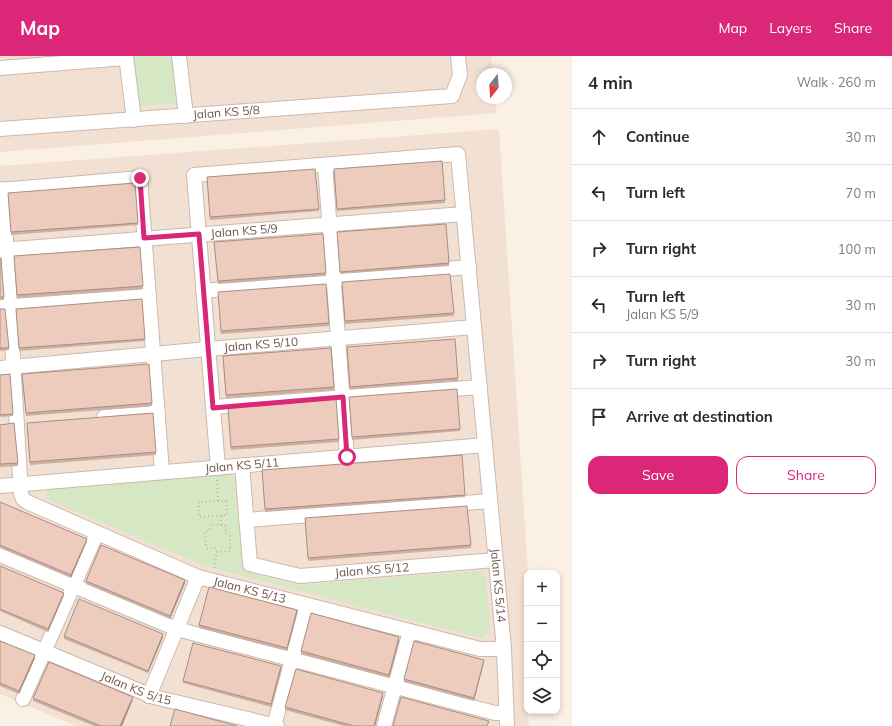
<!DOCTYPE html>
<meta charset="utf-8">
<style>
:root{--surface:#fff;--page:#f2f2f3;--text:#2b2b33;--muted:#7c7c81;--line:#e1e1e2;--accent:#db2777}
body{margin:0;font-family:Mulish,sans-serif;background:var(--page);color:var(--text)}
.controls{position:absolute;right:12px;bottom:12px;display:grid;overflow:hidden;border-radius:8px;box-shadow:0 2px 6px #0003}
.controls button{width:36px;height:36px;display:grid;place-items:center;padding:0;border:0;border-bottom:1px solid var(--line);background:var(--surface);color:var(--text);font:20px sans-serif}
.compass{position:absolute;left:476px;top:12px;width:36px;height:36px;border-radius:50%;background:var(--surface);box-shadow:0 2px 6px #0003;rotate:197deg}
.stop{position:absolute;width:12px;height:12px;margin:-9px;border:3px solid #db2777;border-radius:50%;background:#fff}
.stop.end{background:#db2777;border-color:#fff;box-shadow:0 1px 4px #0008}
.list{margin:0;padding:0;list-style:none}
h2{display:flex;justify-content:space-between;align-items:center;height:52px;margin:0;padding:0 16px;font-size:17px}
h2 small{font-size:13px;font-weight:400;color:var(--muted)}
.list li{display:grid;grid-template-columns:26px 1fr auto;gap:12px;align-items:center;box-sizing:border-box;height:56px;padding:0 16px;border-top:1px solid var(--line)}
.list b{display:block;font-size:15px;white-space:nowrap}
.list p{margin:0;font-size:13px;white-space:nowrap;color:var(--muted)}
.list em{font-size:13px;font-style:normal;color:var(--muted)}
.actions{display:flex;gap:8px;padding:12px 16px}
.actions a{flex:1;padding:9px 0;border:1px solid var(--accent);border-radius:12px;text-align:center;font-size:14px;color:var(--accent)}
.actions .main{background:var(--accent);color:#fff}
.icon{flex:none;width:22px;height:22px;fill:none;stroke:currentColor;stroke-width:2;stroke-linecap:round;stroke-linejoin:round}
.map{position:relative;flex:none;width:572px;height:670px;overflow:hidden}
header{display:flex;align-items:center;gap:24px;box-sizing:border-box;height:56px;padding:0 20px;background:var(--accent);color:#fff}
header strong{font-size:19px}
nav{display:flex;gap:22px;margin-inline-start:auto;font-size:14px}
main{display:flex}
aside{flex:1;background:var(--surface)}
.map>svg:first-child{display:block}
.residential{fill:#f2e1d3}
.green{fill:#d5e7c3}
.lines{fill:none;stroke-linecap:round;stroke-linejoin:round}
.minor-casing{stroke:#cdb9ae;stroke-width:16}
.path{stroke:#d3b0a1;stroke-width:2;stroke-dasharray:1 3;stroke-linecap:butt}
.minor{stroke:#fff;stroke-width:14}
.wall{fill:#cdafa3}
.shaded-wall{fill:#a78f84}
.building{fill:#eeccbd;stroke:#a78f84}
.route{stroke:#db2777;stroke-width:5}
.labels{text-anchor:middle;stroke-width:3;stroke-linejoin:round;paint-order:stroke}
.street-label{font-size:12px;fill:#71554b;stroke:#fef4ea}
</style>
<header>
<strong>Map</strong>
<nav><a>Map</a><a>Layers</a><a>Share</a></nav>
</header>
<main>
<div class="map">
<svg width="572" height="670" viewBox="0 0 572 670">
<rect width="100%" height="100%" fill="#faf0e4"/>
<g class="residential">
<path d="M0 0H491L493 18H482V42H495L497 57 0 96Z"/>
<path d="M499 73 528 517H527V630L526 640 529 670H76L0 638V110Z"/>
</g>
<g class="green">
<path d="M132 0H174L179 47 138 51Z"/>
<path d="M230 418 240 425 246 511 251 517 296 529 479 515 486 522 490 576 481 582 205 510 46 443 47 433Z"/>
</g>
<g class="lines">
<defs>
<g id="minor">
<path d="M126 0 134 64"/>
<path d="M179 0 186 60"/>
<path d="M0 12 126 2"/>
<path id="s1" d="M0 73 452 40 460 19 458 0"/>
<path d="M325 109 347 401"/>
<path id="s2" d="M3 133 21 438 23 443 27 446 198 521 480 593H504"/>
<path d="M0 134 140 122 162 416"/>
<path id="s3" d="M0 194 464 158"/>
<path d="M203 235 469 211"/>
<path d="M0 251 149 240"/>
<path id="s4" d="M0 312 208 293 474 271"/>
<path d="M213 351 480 331"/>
<path d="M104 361 158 357"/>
<path id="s5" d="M242 409 250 508 300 520 495 504"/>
<path id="s6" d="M218 412 194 119 458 98 504 593 507 670"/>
<path id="s7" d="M0 430 485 389"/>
<path d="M246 464 490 445"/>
<path d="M0 499 177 573 495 657H506"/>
<path id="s8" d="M0 577 154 641 277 670"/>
<path d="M149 640 198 521"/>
<path d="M23 643 97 477"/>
<path d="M274 670 307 549"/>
<path d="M384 670 410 575"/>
</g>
</defs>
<use href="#minor" class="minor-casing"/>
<g class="path">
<path d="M217 424 218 445"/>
<path d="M226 445 227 459 199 461V446Z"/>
<path d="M221 469V460"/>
<path d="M214 512 217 496 230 495V480L226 477 225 469 211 468 210 474 205 475 206 491 208 493 215 492 217 496"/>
</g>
<use href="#minor" class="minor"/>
</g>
<g class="wall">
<path d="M334 116 445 144V147L337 155Z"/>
<path d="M207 124 319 153V155L210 164Z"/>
<path d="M8 139 138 167V169L11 179Z"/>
<path d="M337 179 449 207V210L340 218Z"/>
<path d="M214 189 326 217V220L218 228Z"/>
<path d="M0 202 4 241V244H0Z"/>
<path d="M14 203 143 230V233L17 242Z"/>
<path d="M342 229 454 257V260L345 268Z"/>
<path d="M218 238 329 267V270L221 278Z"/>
<path d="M0 253 9 292V294L0 295Z"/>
<path d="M16 256 145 283V285L19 295Z"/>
<path d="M347 294 458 322V325L350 333Z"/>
<path d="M223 303 334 331V334L226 342Z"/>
<path d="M0 319 13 358V360L0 361Z"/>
<path d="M22 320 152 347V350L26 360Z"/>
<path d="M349 344 460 373V375L352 384Z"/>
<path d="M228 354 339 383V386L231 394Z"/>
<path d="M0 369 18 407V410L0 411Z"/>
<path d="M27 369 156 396V399L30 409Z"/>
<path d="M262 414 465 439V441L265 456Z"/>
<path d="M0 446 87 485 71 522 0 492Z"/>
<path d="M305 465 471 489V492L308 505Z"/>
<path d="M0 510 64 539 48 576 0 555Z"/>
<path d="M86 525 185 527 170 563 86 528Z"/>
<path d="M297 557 287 595 199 572V569Z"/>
<path d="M64 580 163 581 148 617 64 583Z"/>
<path d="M399 584 389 622 301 598V595Z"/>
<path d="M0 585 35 602 19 638 0 630Z"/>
<path d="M484 606 474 645 404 626V623Z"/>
<path d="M281 613 271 651 183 627V625Z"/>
<path d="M383 640 375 670H344L285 654V651Z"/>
<path d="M33 642 133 643 122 670H94L33 645Z"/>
</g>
<g class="shaded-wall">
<path d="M87 483V485L71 522V519Z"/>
<path d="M185 524V527L170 563V560Z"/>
<path d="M64 537V539L48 576V573Z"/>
<path d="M297 554V557L287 595V592Z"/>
<path d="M163 578V581L148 617V615Z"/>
<path d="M399 581V584L389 622V619Z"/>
<path d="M35 599V602L19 638V635Z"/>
<path d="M484 604V606L474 645V642Z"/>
<path d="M281 610V613L271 651V648Z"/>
<path d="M383 637V640L375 670H374Z"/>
<path d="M133 641V643L122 670H120Z"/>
</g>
<g class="building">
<path d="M442 105 445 144 337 153 334 113Z"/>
<path d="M315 113 319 153 210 161 207 121Z"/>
<path d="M135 127 138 167 11 176 8 137Z"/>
<path d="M446 168 449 207 340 216 337 176Z"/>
<path d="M323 178 326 217 218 225 214 186Z"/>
<path d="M140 191 143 230 17 239 14 200Z"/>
<path d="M0 202H1L4 241H0Z"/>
<path d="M450 218 454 257 345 265 342 226Z"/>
<path d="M326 228 329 267 221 275 218 236Z"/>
<path d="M142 243 145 283 19 292 16 253Z"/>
<path d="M0 253H5L9 292H0Z"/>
<path d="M455 283 458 322 350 331 347 291Z"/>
<path d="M331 292 334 331 226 339 223 300Z"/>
<path d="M149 308 152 347 26 357 22 318Z"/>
<path d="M10 318 13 358 0 359V319Z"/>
<path d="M457 333 460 373 352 381 349 341Z"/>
<path d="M336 343 339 383 231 391 228 352Z"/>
<path d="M153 357 156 396 30 406 27 367Z"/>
<path d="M14 367 18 407 0 408V369Z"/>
<path d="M462 399 465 439 265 453 262 414Z"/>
<path d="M0 446 87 483 71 519 0 489Z"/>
<path d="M467 450 471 489 308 502 305 462Z"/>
<path d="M101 489 185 524 170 560 86 525Z"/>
<path d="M0 510 64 537 48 573 0 553Z"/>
<path d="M209 531 297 554 287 592 199 569Z"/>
<path d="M79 543 163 578 148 615 64 580Z"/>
<path d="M311 557 399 581 389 619 301 595Z"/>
<path d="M0 585 35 599 19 635 0 627Z"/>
<path d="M414 585 484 604 474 642 404 623Z"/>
<path d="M193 587 281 610 271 648 183 625Z"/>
<path d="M49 606 133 641 120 670H101L33 642Z"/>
<path d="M296 613 383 637 374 670H354L285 651Z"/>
<path d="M401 641 489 665 487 670H393Z"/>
<path d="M175 653 237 670H170Z"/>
</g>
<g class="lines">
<path class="route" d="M140 122 144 182 199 178 213 352 343 341 347 401"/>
</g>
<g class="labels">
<g class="street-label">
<text dy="4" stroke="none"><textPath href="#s1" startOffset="227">Jalan KS 5/8</textPath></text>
<text dy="4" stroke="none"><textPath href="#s3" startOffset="245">Jalan KS 5/9</textPath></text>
<text dy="4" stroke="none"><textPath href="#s4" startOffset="262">Jalan KS 5/10</textPath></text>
<text dy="4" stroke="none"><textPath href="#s7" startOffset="243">Jalan KS 5/11</textPath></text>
<text dy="4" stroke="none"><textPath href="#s5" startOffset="223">Jalan KS 5/12</textPath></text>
<text dy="4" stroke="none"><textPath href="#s6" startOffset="992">Jalan KS 5/14</textPath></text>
<text dy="4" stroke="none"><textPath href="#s2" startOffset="556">Jalan KS 5/13</textPath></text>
<text dy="4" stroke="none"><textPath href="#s8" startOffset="147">Jalan KS 5/15</textPath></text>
</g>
</g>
</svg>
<div class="controls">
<button>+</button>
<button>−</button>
<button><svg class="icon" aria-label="locate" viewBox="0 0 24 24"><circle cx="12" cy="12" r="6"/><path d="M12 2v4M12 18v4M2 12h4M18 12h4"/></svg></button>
<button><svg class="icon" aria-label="layers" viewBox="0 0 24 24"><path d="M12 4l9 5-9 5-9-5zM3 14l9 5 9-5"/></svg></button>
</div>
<svg class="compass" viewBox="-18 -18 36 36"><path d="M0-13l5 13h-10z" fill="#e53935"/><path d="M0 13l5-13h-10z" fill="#7c7c81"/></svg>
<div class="stop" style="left:347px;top:401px"></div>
<div class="stop end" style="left:140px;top:122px"></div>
</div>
<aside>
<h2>4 min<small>Walk · 260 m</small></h2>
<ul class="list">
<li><svg class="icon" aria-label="ahead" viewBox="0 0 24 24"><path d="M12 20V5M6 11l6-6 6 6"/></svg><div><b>Continue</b></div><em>30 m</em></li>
<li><svg class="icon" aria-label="left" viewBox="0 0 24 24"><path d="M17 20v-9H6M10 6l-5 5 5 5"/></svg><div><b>Turn left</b></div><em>70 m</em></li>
<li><svg class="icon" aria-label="right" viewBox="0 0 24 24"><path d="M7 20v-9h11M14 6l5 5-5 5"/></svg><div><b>Turn right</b></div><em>100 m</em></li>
<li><svg class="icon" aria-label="left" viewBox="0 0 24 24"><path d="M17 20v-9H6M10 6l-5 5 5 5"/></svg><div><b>Turn left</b><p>Jalan KS 5/9</p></div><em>30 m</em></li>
<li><svg class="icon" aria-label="right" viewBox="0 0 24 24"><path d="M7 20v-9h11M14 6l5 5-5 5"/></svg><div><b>Turn right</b></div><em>30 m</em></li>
<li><svg class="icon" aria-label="arrive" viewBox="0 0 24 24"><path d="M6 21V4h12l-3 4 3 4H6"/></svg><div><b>Arrive at destination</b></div></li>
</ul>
<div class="actions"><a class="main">Save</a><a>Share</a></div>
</aside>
</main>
